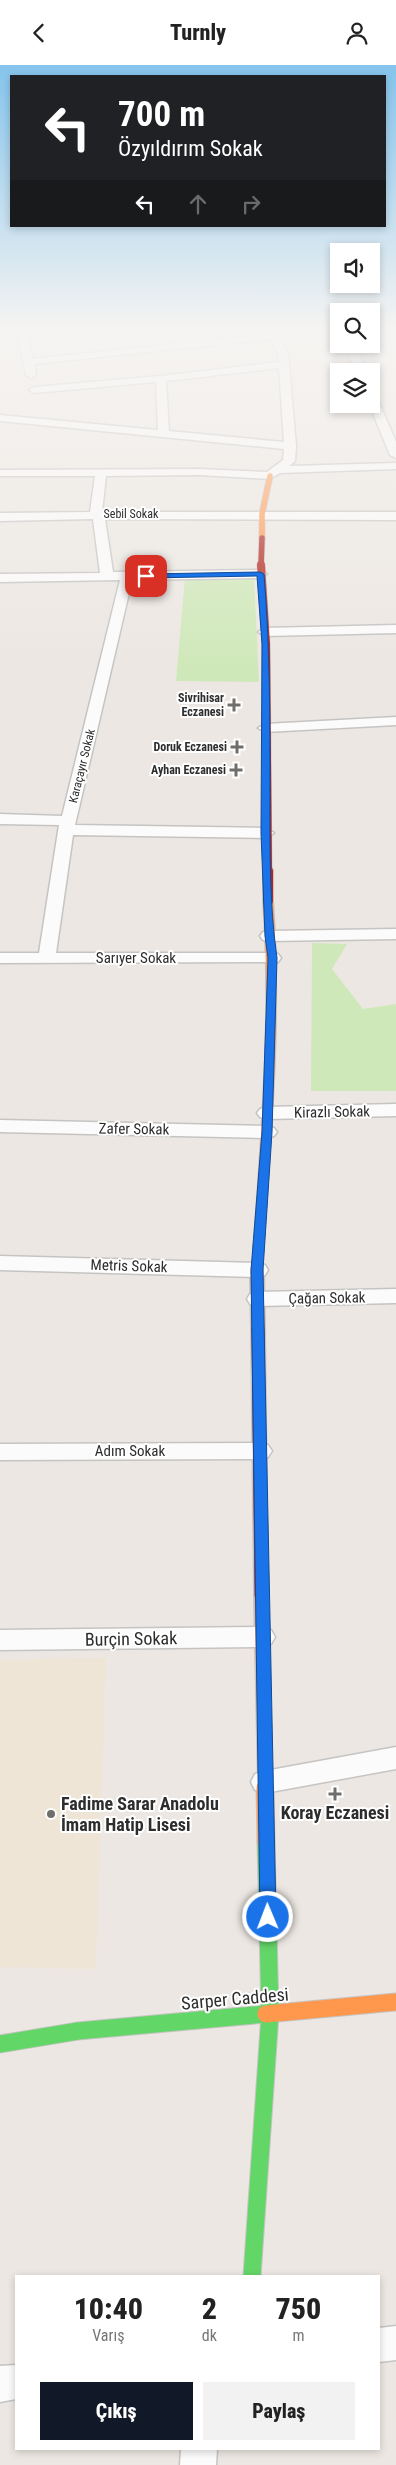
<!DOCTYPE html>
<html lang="tr">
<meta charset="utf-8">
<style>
:root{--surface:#fff;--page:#f2f2f2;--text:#222;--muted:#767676;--accent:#111827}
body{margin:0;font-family:"Roboto Condensed",sans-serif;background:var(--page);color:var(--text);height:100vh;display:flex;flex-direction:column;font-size:19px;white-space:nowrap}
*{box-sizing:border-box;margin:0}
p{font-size:16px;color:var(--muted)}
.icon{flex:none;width:28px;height:28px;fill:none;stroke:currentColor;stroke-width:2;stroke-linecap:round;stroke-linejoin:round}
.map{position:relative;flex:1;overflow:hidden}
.panel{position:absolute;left:15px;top:2210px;width:365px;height:175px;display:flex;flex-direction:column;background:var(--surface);border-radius:0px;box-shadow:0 2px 8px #0003}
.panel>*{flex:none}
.banner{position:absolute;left:10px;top:10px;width:376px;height:152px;border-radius:0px;box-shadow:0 2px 8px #0003;background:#202124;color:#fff;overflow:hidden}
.buttons{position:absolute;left:330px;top:178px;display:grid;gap:10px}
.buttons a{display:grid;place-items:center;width:50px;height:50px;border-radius:0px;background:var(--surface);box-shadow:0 2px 8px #0003;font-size:25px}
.pin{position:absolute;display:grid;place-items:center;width:42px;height:42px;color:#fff;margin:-21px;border-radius:10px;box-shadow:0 2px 8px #0006}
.me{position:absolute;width:55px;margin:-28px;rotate:359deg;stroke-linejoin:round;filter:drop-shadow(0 0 4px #0008)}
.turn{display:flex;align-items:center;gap:18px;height:105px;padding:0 25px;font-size:22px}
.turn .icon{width:65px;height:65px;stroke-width:2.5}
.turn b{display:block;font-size:35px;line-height:42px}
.lanes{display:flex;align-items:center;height:48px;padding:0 25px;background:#0003;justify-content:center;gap:25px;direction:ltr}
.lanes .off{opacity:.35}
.eta{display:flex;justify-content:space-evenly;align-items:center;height:85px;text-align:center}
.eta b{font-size:30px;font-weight:800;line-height:35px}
.cta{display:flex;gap:10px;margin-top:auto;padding:10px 25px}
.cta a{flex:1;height:58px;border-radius:0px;background:var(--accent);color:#fff;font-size:20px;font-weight:800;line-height:58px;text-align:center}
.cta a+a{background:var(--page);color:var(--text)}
header{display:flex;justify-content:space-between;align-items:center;height:65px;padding:0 25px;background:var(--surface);font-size:22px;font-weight:800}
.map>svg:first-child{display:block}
</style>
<header><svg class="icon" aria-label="back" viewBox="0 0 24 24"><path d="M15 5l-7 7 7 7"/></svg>Turnly<svg class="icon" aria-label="person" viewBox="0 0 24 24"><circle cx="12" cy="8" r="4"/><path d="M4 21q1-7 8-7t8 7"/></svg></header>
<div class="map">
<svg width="396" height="2400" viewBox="0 0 396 2400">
<rect width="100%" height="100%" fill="#ece7e2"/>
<path fill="#efe5d7" d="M106,1593L96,1904L0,1902V1595Z"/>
<g fill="#cfe8b9">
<path d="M254,512L259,617L176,616L185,513Z"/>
<path d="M312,878L347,879L332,904L363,944L396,939V1026H311Z"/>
</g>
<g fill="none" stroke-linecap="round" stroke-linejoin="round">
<g stroke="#c5c4c3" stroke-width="3">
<g id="street">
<path d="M17,266H27L33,294L268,269L266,266H339V271L280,274L288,288L296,381L295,396L289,401L396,398V404L280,408L270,414L199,410L106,411L102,447H396V455L105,454L113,507L261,505L267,509L261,513L132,515L75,760L266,763L274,768L266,773L73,770L56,888H272L278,889L281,893L278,897L0,898V888H39L59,760L0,759V749L62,751L120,515L0,517V509L100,508L93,454L0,456V448L90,447L95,411H0V405L199,404L267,407L283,395L284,384L0,356V350L158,365L156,317L34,328L29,325L34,322L161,311L279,297L278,288L271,274L34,299L36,310L31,313L26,310ZM279,303L284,377L169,366L166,316Z"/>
<path d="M371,266H396V269L371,270Z"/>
<path d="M345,279H355L366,306H356Z"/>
<path d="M371,327L376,330L396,377V393L390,390L369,339H371Z"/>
<path d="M396,560V568L265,571L258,567L265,563Z"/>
<path d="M396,652V660L265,667L258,663L265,659Z"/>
<path d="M396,864V874L269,876L263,875L260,871L263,867L269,866Z"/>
<path d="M396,1039V1051L267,1054L260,1052L257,1048L260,1044L267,1042Z"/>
<path d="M0,1055L267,1061L274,1063L277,1067L274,1071L267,1073L0,1067Z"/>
<path d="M0,1191L257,1198L265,1200L268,1205L265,1210L257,1212L0,1205Z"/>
<path d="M396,1224V1238L258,1241L250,1239L247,1234L250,1229L258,1227Z"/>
<path d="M260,1378L268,1380L272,1386L268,1392L260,1394L0,1395V1379Z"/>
<path d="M262,1562L271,1565L275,1572L271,1579L262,1582L0,1585V1565Z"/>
<path d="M396,1682V1704L265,1728L255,1725L251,1717L255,1709L265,1706Z"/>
<path d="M396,2261V2295L379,2297V2263Z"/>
<path d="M16,2300V2334L0,2337V2301Z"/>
<path d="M181,2384H217L216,2400H180Z"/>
</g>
</g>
<g stroke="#c5c4c3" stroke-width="19">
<g id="fast">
<path d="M0,1979L78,1966L266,1949"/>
<path d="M252,2211L270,1949L266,1777"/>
</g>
</g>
<g stroke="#c5c4c3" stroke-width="7">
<path id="slow-far3" d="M262,473V449L270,411"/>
</g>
<g stroke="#c5c4c3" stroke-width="12">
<path id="slow-far2" d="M257,1205C265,1082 277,959 268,836"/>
</g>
<g stroke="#c5c4c3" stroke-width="16">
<g id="slow-far1">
<path d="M257,1204L258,1265"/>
<path d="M261,1530L265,1724"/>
</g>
</g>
<g stroke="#c5c4c3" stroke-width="19">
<g id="slow">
<path d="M265,1723L266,1777"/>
<path d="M266,1949L396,1937"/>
</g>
</g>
<g stroke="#c5c4c3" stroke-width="7">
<path id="jam-far3" d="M261,501L262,473"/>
</g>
<g stroke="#c5c4c3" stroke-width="9">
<path id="jam-far2" d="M261,500L266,579L268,807"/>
</g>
<g stroke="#c5c4c3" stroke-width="12">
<path id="jam-far1" d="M268,806V836"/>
</g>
<g stroke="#c5c4c3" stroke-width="16">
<path id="jam" d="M258,1265L261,1530"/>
</g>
<use href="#street" fill="#fcfbfb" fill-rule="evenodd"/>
<use href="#fast" stroke="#63d668" stroke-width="17"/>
<use href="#slow-far3" stroke="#ff974d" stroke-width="5.5"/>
<use href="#slow-far2" stroke="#ff974d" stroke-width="10"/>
<use href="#slow-far1" stroke="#ff974d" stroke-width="13"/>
<use href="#slow" stroke="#ff974d" stroke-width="17"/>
<use href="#jam-far3" stroke="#b3261e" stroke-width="5.5"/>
<use href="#jam-far2" stroke="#b3261e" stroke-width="8"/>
<use href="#jam-far1" stroke="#b3261e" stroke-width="10"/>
<use href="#jam" stroke="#b3261e" stroke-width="13"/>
</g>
<linearGradient id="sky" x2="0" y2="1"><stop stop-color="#85c4ec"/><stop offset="0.44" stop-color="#f6f4f2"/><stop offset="1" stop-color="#f6f4f2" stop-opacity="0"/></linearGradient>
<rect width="396" height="602" fill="url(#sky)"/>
<path fill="#1a73e8" stroke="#114b97" d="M260,507L264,509C270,582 270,653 270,726C270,781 269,838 277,893L272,1067L263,1205L276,1852L274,1857L268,1859L262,1857L260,1852L251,1205L262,1067L268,893L265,871L261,768L262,579L257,511L146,513L143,511L146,509Z"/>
<g fill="#706e6c" stroke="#fff" stroke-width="2">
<path d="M231.5 632.5h5v5h5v5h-5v5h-5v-5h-5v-5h5z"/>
<path d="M234.5 674.5h5v5h5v5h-5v5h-5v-5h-5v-5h5z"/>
<path d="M233.5 697.5h5v5h5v5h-5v5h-5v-5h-5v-5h5z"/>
<path d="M332.5 1721.5h5v5h5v5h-5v5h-5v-5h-5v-5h5z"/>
<circle cx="51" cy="1749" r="5"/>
</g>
<g text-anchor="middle" stroke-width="4" stroke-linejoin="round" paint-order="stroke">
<g font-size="12" fill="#2d2d2d" stroke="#fff">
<text x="131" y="453">Sebil Sokak</text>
<text transform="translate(82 701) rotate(-76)" y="4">Karaçayır Sokak</text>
</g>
<g font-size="12" font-weight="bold" fill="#2d2d2d" stroke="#fff" text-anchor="end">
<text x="224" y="637">Sivrihisar<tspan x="224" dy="14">Eczanesi</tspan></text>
<text x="227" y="686">Doruk Eczanesi</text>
<text x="226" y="709">Ayhan Eczanesi</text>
</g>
<g font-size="15" fill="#2d2d2d" stroke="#fff">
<text x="136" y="898">Sarıyer Sokak</text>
<text transform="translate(332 1047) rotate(-1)" y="5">Kirazlı Sokak</text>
<text transform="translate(134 1064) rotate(1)" y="5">Zafer Sokak</text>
<text transform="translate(129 1201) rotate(2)" y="5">Metris Sokak</text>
<text transform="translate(327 1233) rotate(-1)" y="5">Çağan Sokak</text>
<text x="130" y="1391">Adım Sokak</text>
</g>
<g font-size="18" fill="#2d2d2d" stroke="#fff">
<text transform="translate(131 1574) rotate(-1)" y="6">Burçin Sokak</text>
<text transform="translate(235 1934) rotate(-5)" y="6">Sarper Caddesi</text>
</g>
<g font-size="18" font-weight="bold" fill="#2d2d2d" stroke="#fff" text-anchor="start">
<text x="61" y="1745">Fadime Sarar Anadolu<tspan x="61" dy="21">İmam Hatip Lisesi</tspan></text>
<text x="335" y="1754" text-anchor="middle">Koray Eczanesi</text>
</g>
</g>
</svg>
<div class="buttons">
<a><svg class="icon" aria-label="sound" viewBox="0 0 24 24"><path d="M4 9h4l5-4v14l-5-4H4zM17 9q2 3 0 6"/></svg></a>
<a><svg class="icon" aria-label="search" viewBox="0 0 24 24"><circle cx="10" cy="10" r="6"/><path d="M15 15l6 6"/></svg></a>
<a><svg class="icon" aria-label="layers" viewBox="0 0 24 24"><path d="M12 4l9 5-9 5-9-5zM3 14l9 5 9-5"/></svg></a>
</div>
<div class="pin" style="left:146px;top:511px;background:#d93025"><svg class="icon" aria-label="arrive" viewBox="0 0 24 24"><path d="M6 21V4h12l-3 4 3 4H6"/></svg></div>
<svg class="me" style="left:268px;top:1852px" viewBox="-20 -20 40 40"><circle r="17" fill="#1a73e8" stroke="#fff" stroke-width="3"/><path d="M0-11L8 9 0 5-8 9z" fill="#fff"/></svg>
<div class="banner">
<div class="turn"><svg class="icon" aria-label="left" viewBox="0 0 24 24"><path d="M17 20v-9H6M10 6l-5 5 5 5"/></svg><div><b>700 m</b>Özyıldırım Sokak</div></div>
<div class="lanes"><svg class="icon" aria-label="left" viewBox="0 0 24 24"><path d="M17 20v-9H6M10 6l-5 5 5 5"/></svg><svg class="icon off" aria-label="ahead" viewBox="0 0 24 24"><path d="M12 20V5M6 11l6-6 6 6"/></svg><svg class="icon off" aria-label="right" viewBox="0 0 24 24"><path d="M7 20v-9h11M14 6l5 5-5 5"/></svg></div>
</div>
<section class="panel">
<div class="eta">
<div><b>10:40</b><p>Varış</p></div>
<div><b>2</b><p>dk</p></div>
<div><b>750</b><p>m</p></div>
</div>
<div class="cta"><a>Çıkış</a><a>Paylaş</a></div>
</section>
</div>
